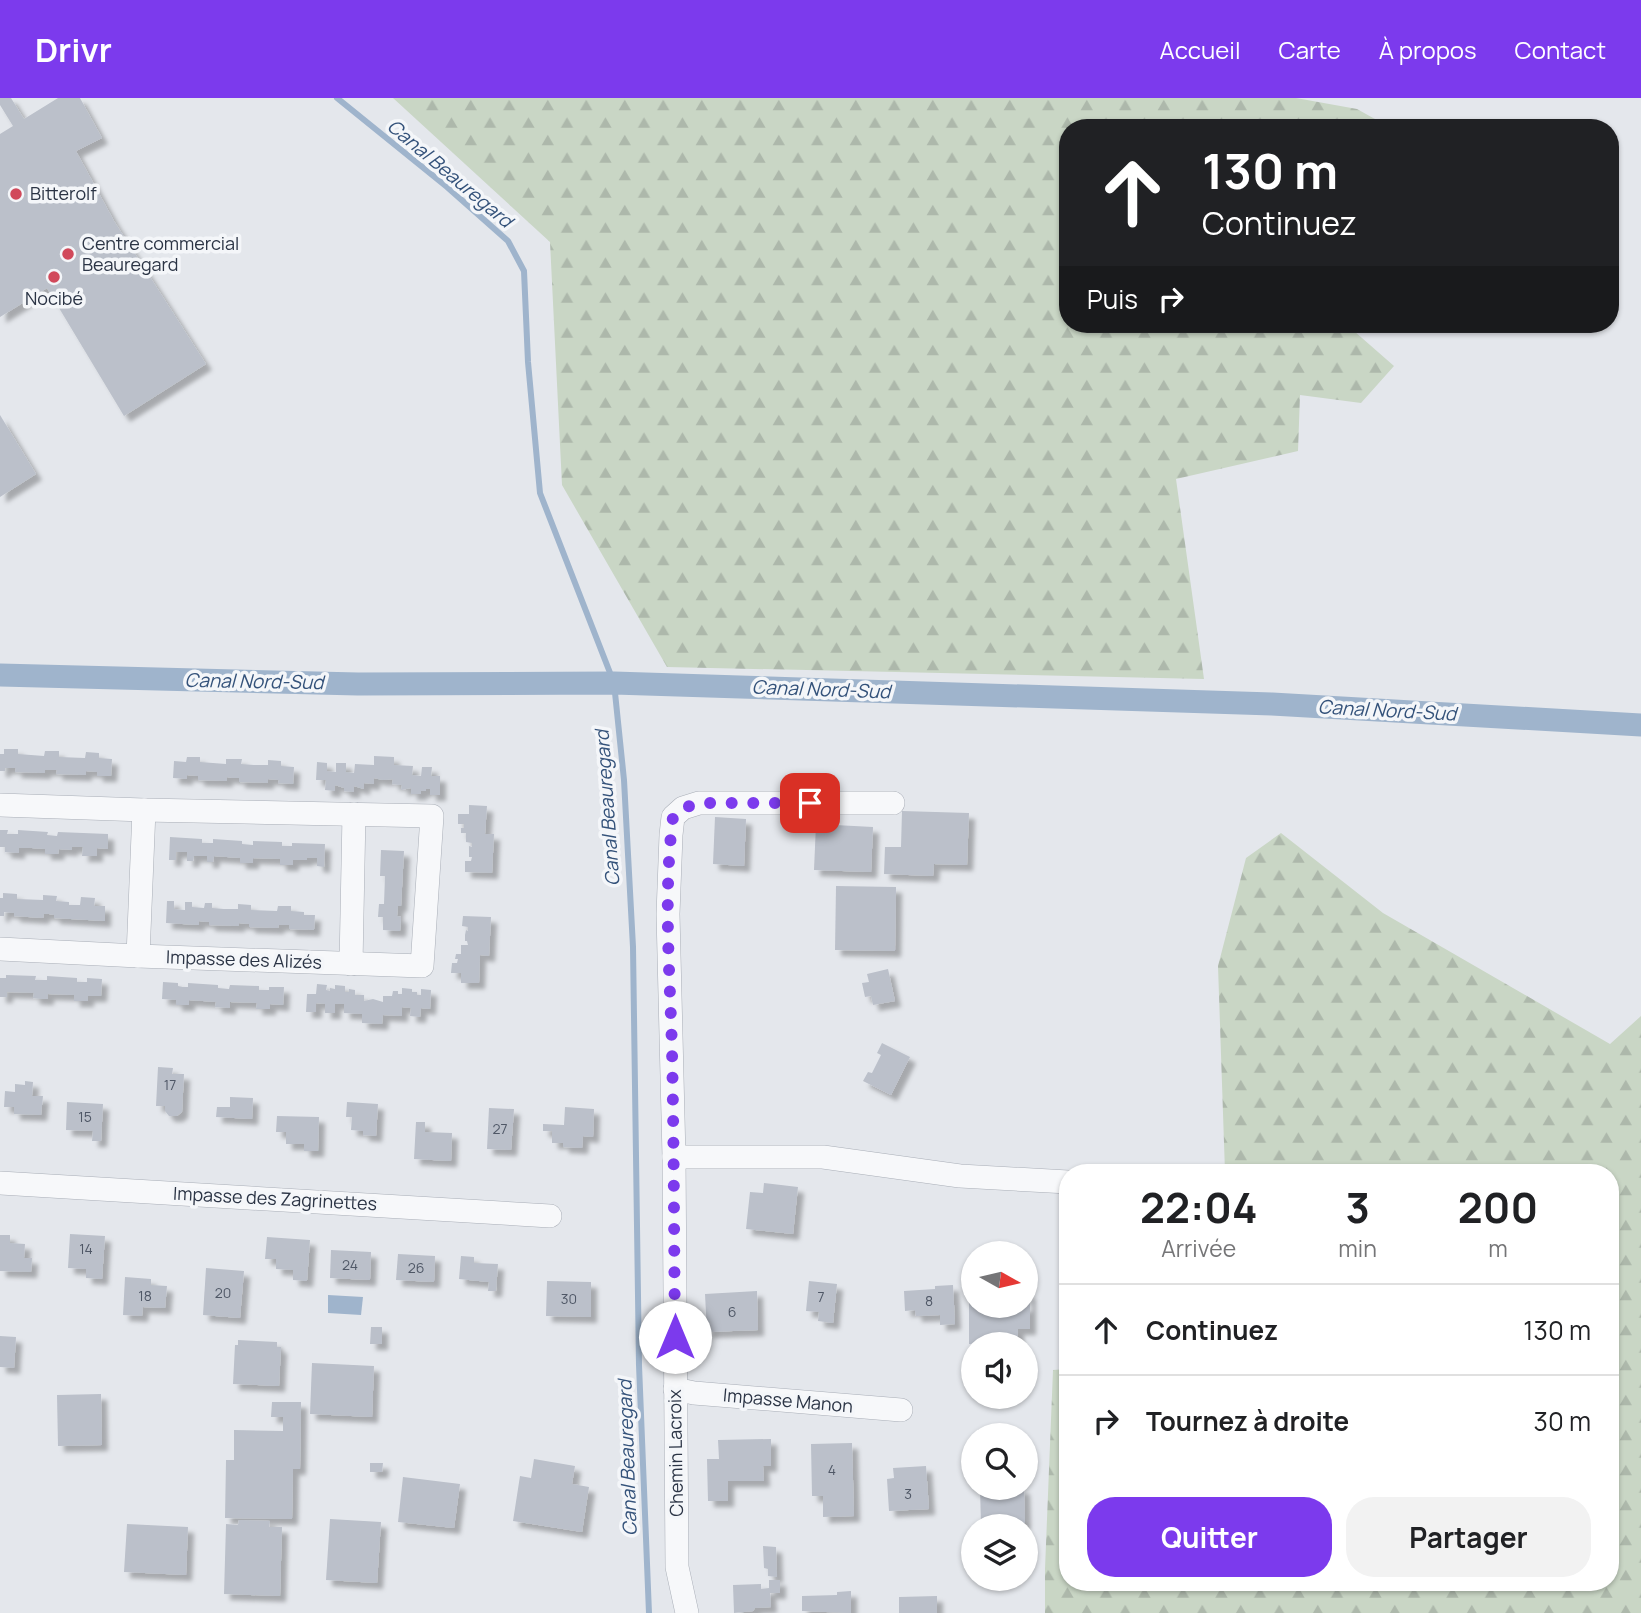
<!DOCTYPE html>
<html lang="fr">
<meta charset="utf-8">
<style>
:root{--surface:#fff;--page:#f2f2f2;--text:#202124;--muted:#757577;--line:#e0e0e0;--accent:#7c3aed}
body{margin:0;font-family:Manrope,sans-serif;background:var(--page);color:var(--text);height:100vh;display:flex;flex-direction:column;font-size:26px;white-space:nowrap}
*{box-sizing:border-box;margin:0}
p{font-size:23px;color:var(--muted)}
.icon{flex:none;width:38px;height:38px;fill:none;stroke:currentColor;stroke-width:2;stroke-linecap:round;stroke-linejoin:round}
.map{position:relative;flex:1;overflow:hidden}
.drawer{position:absolute;left:1059px;top:1066px;width:560px;height:427px;display:flex;flex-direction:column;background:var(--surface);border-radius:28px;box-shadow:0 2px 5px #0004}
.drawer>*{flex:none}
.top-card{position:absolute;left:1059px;top:21px;width:560px;height:214px;border-radius:28px;box-shadow:0 2px 5px #0004;background:#202124;color:#fff;overflow:hidden}
.needle{width:46px;rotate:98deg}
.fabs{position:absolute;left:961px;top:1143px;display:grid;gap:14px}
.fabs a{display:grid;place-items:center;width:77px;height:77px;border-radius:50%;background:var(--surface);box-shadow:0 2px 5px #0004;font-size:35px}
.pin{position:absolute;display:grid;place-items:center;width:60px;height:60px;color:#fff;margin:-30px;border-radius:14px;box-shadow:0 4px 10px #0006}
.me{position:absolute;width:77px;margin:-38px;rotate:0deg;stroke-linejoin:round;filter:drop-shadow(0 0 5px #0008)}
.turn{display:flex;align-items:center;gap:24px;height:147px;padding:0 28px;font-size:32px}
.turn .icon{width:91px;height:91px;stroke-width:2.5}
.turn b{display:block;font-size:49px;line-height:60px}
.then{display:flex;align-items:center;height:66px;padding:0 28px;background:#0003;gap:14px;font-size:26px}
.eta{display:flex;justify-content:space-evenly;align-items:center;height:119px;text-align:center}
.eta b{font-size:42px;font-weight:700;line-height:49px}
.button{display:flex;gap:14px;margin-top:auto;padding:14px 28px}
.button a{flex:1;height:80px;border-radius:28px;background:var(--accent);color:#fff;font-size:28px;font-weight:700;line-height:80px;text-align:center}
.button a+a{background:var(--page);color:var(--text)}
ul{padding:0;list-style:none}
li{display:flex;align-items:center;gap:21px;height:91px;padding:0 28px;border-top:2px solid var(--line)}
li div{flex:1}
li b{display:block;font-size:26px}
li em{font-style:normal}
header{display:flex;align-items:center;gap:42px;box-sizing:border-box;height:98px;padding:0 35px;background:var(--accent);color:#fff}
header strong{font-size:33px}
nav{display:flex;gap:38px;margin-inline-start:auto;font-size:24px}
.map>svg:first-child{display:block}
</style>
<header>
<strong>Drivr</strong>
<nav><a>Accueil</a><a>Carte</a><a>À propos</a><a>Contact</a></nav>
</header>
<div class="map">
<svg width="1641" height="1515" viewBox="0 0 1641 1515">
<defs>
<pattern id="forest-firs" width="22" height="20" patternUnits="userSpaceOnUse" patternTransform="scale(1.75)"><rect width="22" height="20" fill="#c9d6c5"/><path d="M5 1l3.5 6h-7zM16 11l3.5 6h-7z" fill="#adb8ab"/></pattern>
<filter id="shadow"><feDropShadow dx="6" dy="6" stdDeviation="2" flood-color="#0004"/></filter>
</defs>
<rect width="100%" height="100%" fill="#e4e7ec"/>
<g fill="url(#forest-firs)">
<path d="M393,0H1296L1357,11L1391,30H1068V226H1346L1394,268L1361,305L1300,297L1298,353L1176,381L1204,581L667,569L562,387L550,144Z"/>
<path d="M1281,735L1383,815L1610,946L1641,918V1515H1045V1471L1053,1272L1067,1271L1068,1484H1610V1074H1225L1218,868L1246,760Z"/>
</g>
<path fill="#9fb4cc" d="M328,1197L363,1199L361,1217L328,1215Z"/>
<g fill="none" stroke-linecap="round" stroke-linejoin="round">
<path stroke="#9fb4cc" stroke-width="6" d="M337,0L447,89L508,143L524,173L528,264L540,395L614,585L624,682L633,849L639,1267L649,1515"/>
<path stroke="#9fb4cc" stroke-width="23" d="M0,577L358,586L614,585L1272,606L1641,627"/>
</g>
<g fill="#bbc0ca" filter="url(#shadow)">
<path d="M0,0H11L24,21L58,0H80L102,40L76,53L114,123L206,266L124,318L47,190L0,219V36L13,28L0,7Z"/>
<path d="M0,317L36,376L0,399Z"/>
<path d="M4,651H18V656L44,658L45,653H59V659L85,660L86,654L99,655V660L112,661L111,678H97V674L86,673V677L56,676L57,672H45V675L15,674L16,670H5V673H0V656H4Z"/>
<path d="M374,658L394,659V667L413,668L412,677L421,678L422,669H432L431,678H440V697H430V691H426V693H421V696H411V690L401,692L402,687L392,686L393,681L383,682L374,680V686L364,685V691L354,688V694L344,693V690L335,687V693L325,692L326,682H316L317,664L327,665V673L336,674V665H346V674L354,675L355,666L374,667Z"/>
<path d="M187,659H200V664L226,666V661H242L241,666L254,667H268V662L281,663V668L294,669L293,686L278,685L279,682L268,681V685L239,684V680H233L227,679V683L198,682V678L187,677V681L173,680L174,663L186,664Z"/>
<path d="M469,707L487,708L485,736H494L492,775L465,774V763H471L472,759H469V748L472,749V745L466,744V735H461V730H464V726H458V716H469Z"/>
<path d="M902,713L969,715L967,767L934,766L933,778L884,776L885,749H901Z"/>
<path d="M715,719L746,721L744,768L713,766Z"/>
<path d="M816,726L873,729L871,774L814,772Z"/>
<path d="M0,732H8L7,736H18V732L48,734L47,737L57,738L58,734L108,736V751L97,750V758H82L83,749H72V752L59,751L58,756H45V751L32,750H19V755L5,754V749H0Z"/>
<path d="M170,739L202,741V745H213V741L242,743V746L253,747V743L282,744V748H292V745L325,746L324,769L317,768V760H307V762H293V767H280V761L253,760V765H240V760L214,758L213,764H207V758H194L193,763H187V754H176V762H169Z"/>
<path d="M381,752L404,753L401,808H398L397,818L401,819L400,833L383,832V819H378L379,806H384L385,778H380Z"/>
<path d="M836,788L896,789L895,853L835,852Z"/>
<path d="M3,795L17,796V801L43,802V797L57,798L56,803L69,804V807H80L81,799L95,800L94,808H105V823L54,820V817L49,816H44L43,820L14,818V815L4,814V818H0V800H3Z"/>
<path d="M167,803H174V811L185,812V804H192V809L204,810L205,805H212V810L224,811H238V806L251,807V812L277,813L278,808H291V813L304,814V817H315L314,832L289,831V827H279L278,830L249,829V826L239,825V828L209,827V824L199,823V827L166,825Z"/>
<path d="M463,818L491,819L489,858L480,857L479,885H461V875H451L452,865H457L458,861H455L456,856H461V847H468L467,843H465V837L466,832L468,833V829L462,828Z"/>
<path d="M888,871L895,903L873,907L871,898L865,899L862,885L869,884L867,876Z"/>
<path d="M6,877L36,878L35,882H47V878L77,880V884H87V880L102,881L101,898H88V903H74V897L48,896V901H41L33,900L34,895L7,894V899H0V880H6Z"/>
<path d="M163,884L178,885V888L183,889H188V885L218,887V890L229,891L230,887L259,888V892H269V889H284L283,907L270,906V911H256L257,905L230,904V910L215,909L216,904L203,903L189,902V907H176V902L162,901Z"/>
<path d="M317,886L327,887L326,892L330,893V890L335,891V887L345,888V894H349V891L355,892V897H364V903L373,901L383,904V898H392L393,893H398V896H402V890L412,891V894H417V897H421V891L431,892L430,911L421,910L420,919L410,918L411,910L402,909V918L383,917L382,926L362,925V916L344,915V906H335V915H325V906L316,905V914H306L307,896H316Z"/>
<path d="M882,945L910,959L891,997L863,983L868,974L872,975L881,957L877,955Z"/>
<path d="M158,969L173,970L172,976H184L182,1014L177,1018H169L165,1013V1008H156Z"/>
<path d="M25,983L33,984L32,998H43L41,1017L14,1016V1009H4L5,993L15,994V986L25,987Z"/>
<path d="M230,999L253,1000L252,1021L216,1019L217,1009H230Z"/>
<path d="M67,1004L103,1006L101,1043H92L93,1033L66,1032Z"/>
<path d="M347,1004L378,1006L376,1038L363,1037V1033L351,1032L352,1019H346Z"/>
<path d="M565,1009L594,1011L593,1039L583,1038L582,1050L563,1049V1045H552V1033H543V1026L564,1027Z"/>
<path d="M489,1010L514,1011L511,1052L487,1051Z"/>
<path d="M277,1018L319,1019L318,1053H304V1046H286V1034H276Z"/>
<path d="M416,1024H425V1034L452,1035L451,1063L414,1061Z"/>
<path d="M764,1085L798,1089L793,1136L746,1131L750,1094L763,1095Z"/>
<path d="M70,1136L105,1138L102,1181L86,1180V1171L68,1170Z"/>
<path d="M0,1137H10V1145L25,1146L24,1160H32L31,1174L0,1173Z"/>
<path d="M267,1139L310,1142L307,1183L293,1182V1172L276,1171V1161H265Z"/>
<path d="M331,1152L371,1154L370,1182L330,1180Z"/>
<path d="M398,1156L435,1158L434,1184L396,1182Z"/>
<path d="M461,1158L474,1159V1165L498,1166L496,1193H488L489,1184L459,1181Z"/>
<path d="M206,1170L244,1173L240,1220L203,1217Z"/>
<path d="M125,1179L151,1181V1187L167,1188L165,1210L143,1209L142,1218L123,1217Z"/>
<path d="M547,1183L591,1184V1219L546,1218Z"/>
<path d="M809,1183L837,1186L833,1225L818,1223L819,1214L806,1213Z"/>
<path d="M953,1187L955,1226L940,1227V1217L916,1218L915,1212L905,1213L904,1193L935,1191V1188Z"/>
<path d="M969,1188H973V1208H1026V1195H1030V1231H1018V1246H969Z"/>
<path d="M757,1193L758,1232L707,1234L705,1196Z"/>
<path d="M371,1229H382V1246H370Z"/>
<path d="M0,1238L16,1239L14,1270L0,1269Z"/>
<path d="M238,1242L277,1244V1249H281L279,1288L233,1286L235,1247H238Z"/>
<path d="M312,1265L374,1268L372,1319L310,1316Z"/>
<path d="M101,1296L102,1347L58,1348L57,1297Z"/>
<path d="M272,1304H301L300,1371H293L292,1421L225,1420L226,1362H234V1332L283,1333V1319H271Z"/>
<path d="M1012,1330V1337H978V1331Z"/>
<path d="M771,1341V1368H763L764,1383H728V1403H708L707,1361H719L718,1342Z"/>
<path d="M852,1345L854,1418L823,1419V1398H812L811,1346Z"/>
<path d="M534,1361L575,1368L572,1386L589,1389L582,1434L513,1423L520,1378L531,1380Z"/>
<path d="M370,1365H383L382,1374H370Z"/>
<path d="M926,1368L929,1411L889,1413L887,1381L894,1380L893,1370Z"/>
<path d="M403,1379L460,1386L454,1430L398,1424Z"/>
<path d="M980,1390H1024L1025,1425L981,1426Z"/>
<path d="M330,1421L381,1424L377,1485L326,1482Z"/>
<path d="M239,1422L270,1423L269,1429H282L280,1498L224,1496L226,1426L238,1427Z"/>
<path d="M127,1426L188,1429L186,1477L124,1474Z"/>
<path d="M763,1448L776,1449L777,1479L768,1478V1471L764,1470Z"/>
<path d="M769,1482H780V1495H770L771,1509L755,1510L753,1513L734,1515L733,1487L761,1486V1491L769,1490Z"/>
<path d="M851,1493V1515L802,1513V1498L837,1497V1494Z"/>
<path d="M937,1498V1515H899V1499Z"/>
</g>
<g fill="none" stroke-linecap="round" stroke-linejoin="round">
<g stroke="#a9aeb7" stroke-width="24">
<g id="minor">
<path d="M0,707L144,712L432,718L422,868L138,858L0,851"/>
<path d="M138,858L144,712"/>
<path d="M351,866L354,716"/>
<path d="M674,1059H823L960,1078L1068,1084"/>
<path d="M0,1085L550,1118"/>
<path d="M675,1291L694,1295L901,1312"/>
<path d="M687,1515L677,1469L674,1059L668,816L671,737L673,719L683,710L699,705H893"/>
</g>
</g>
<use href="#minor" stroke="#f7f8fa" stroke-width="23"/>
</g>
<g fill="none" stroke-linecap="round" stroke-linejoin="round">
<path stroke="#7c3aed" stroke-width="12" stroke-dasharray="0 21.6" d="M675,1239C674,1144 674,1048 672,952C670,875 663,796 673,719L683,710L699,705H810"/>
</g>
<g fill="#d1495b" stroke="#f4f6f9" stroke-width="2.5">
<circle cx="16" cy="96" r="7"/>
<circle cx="68" cy="156" r="7"/>
<circle cx="54" cy="179" r="7"/>
</g>
<g text-anchor="middle" stroke-width="7" stroke-linejoin="round" paint-order="stroke">
<g font-size="14" fill="#4f5766">
<text x="170" y="992">17</text>
<text x="85" y="1024">15</text>
<text x="500" y="1036">27</text>
<text x="86" y="1156">14</text>
<text x="350" y="1172">24</text>
<text x="416" y="1175">26</text>
<text x="223" y="1200">20</text>
<text x="145" y="1203">18</text>
<text x="821" y="1204">7</text>
<text x="569" y="1206">30</text>
<text x="929" y="1208">8</text>
<text x="732" y="1219">6</text>
<text x="832" y="1377">4</text>
<text x="908" y="1401">3</text>
</g>
<g font-size="18" fill="#2b3445" stroke="#f4f6f9" text-anchor="start">
<text x="30" y="102">Bitterolf</text>
<text x="82" y="152">Centre commercial<tspan x="82" dy="21">Beauregard</tspan></text>
<text x="54" y="207" text-anchor="middle">Nocibé</text>
</g>
<g font-size="18" fill="#2b3445" stroke="#f4f6f9">
<text transform="translate(244 862) rotate(2)" y="6">Impasse des Alizés</text>
<text transform="translate(275 1101) rotate(3)" y="6">Impasse des Zagrinettes</text>
<text transform="translate(788 1303) rotate(5)" y="6">Impasse Manon</text>
<text transform="translate(676 1355) rotate(-91)" y="6">Chemin Lacroix</text>
</g>
<g font-size="19" font-style="italic" fill="#34527a" stroke="#f4f6f9">
<text transform="translate(450 75) rotate(40)" y="7">Canal Beauregard</text>
<text transform="translate(254 583) rotate(1)" y="7">Canal Nord-Sud</text>
<text transform="translate(821 591) rotate(2)" y="7">Canal Nord-Sud</text>
<text transform="translate(1387 612) rotate(3)" y="7">Canal Nord-Sud</text>
<text transform="translate(607 710) rotate(-94)" y="7">Canal Beauregard</text>
<text transform="translate(627 1360) rotate(-92)" y="7">Canal Beauregard</text>
</g>
</g>
</svg>
<div class="fabs">
<a><svg class="needle" viewBox="-14 -14 28 28"><path d="M0-13l5 13h-10z" fill="#e53935"/><path d="M0 13l5-13h-10z" fill="#757577"/></svg></a>
<a><svg class="icon" aria-label="sound" viewBox="0 0 24 24"><path d="M4 9h4l5-4v14l-5-4H4zM17 9q2 3 0 6"/></svg></a>
<a><svg class="icon" aria-label="search" viewBox="0 0 24 24"><circle cx="10" cy="10" r="6"/><path d="M15 15l6 6"/></svg></a>
<a><svg class="icon" aria-label="layers" viewBox="0 0 24 24"><path d="M12 4l9 5-9 5-9-5zM3 14l9 5 9-5"/></svg></a>
</div>
<div class="pin" style="left:810px;top:705px;background:#d93025"><svg class="icon" aria-label="arrive" viewBox="0 0 24 24"><path d="M6 21V4h12l-3 4 3 4H6"/></svg></div>
<svg class="me" style="left:675px;top:1239px" viewBox="-20 -20 40 40"><circle r="19" fill="#fff"/><path d="M0-13L10 11 0 6-10 11z" fill="#7c3aed"/></svg>
<div class="top-card">
<div class="turn"><svg class="icon" aria-label="ahead" viewBox="0 0 24 24"><path d="M12 20V5M6 11l6-6 6 6"/></svg><div><b>130 m</b>Continuez</div></div>
<div class="then">Puis<svg class="icon" aria-label="right" viewBox="0 0 24 24"><path d="M7 20v-9h11M14 6l5 5-5 5"/></svg></div>
</div>
<section class="drawer">
<div class="eta">
<div><b>22:04</b><p>Arrivée</p></div>
<div><b>3</b><p>min</p></div>
<div><b>200</b><p>m</p></div>
</div>
<ul>
<li><svg class="icon" aria-label="ahead" viewBox="0 0 24 24"><path d="M12 20V5M6 11l6-6 6 6"/></svg><div><b>Continuez</b></div><em>130 m</em></li>
<li><svg class="icon" aria-label="right" viewBox="0 0 24 24"><path d="M7 20v-9h11M14 6l5 5-5 5"/></svg><div><b>Tournez à droite</b></div><em>30 m</em></li>
</ul>
<div class="button"><a>Quitter</a><a>Partager</a></div>
</section>
</div>
